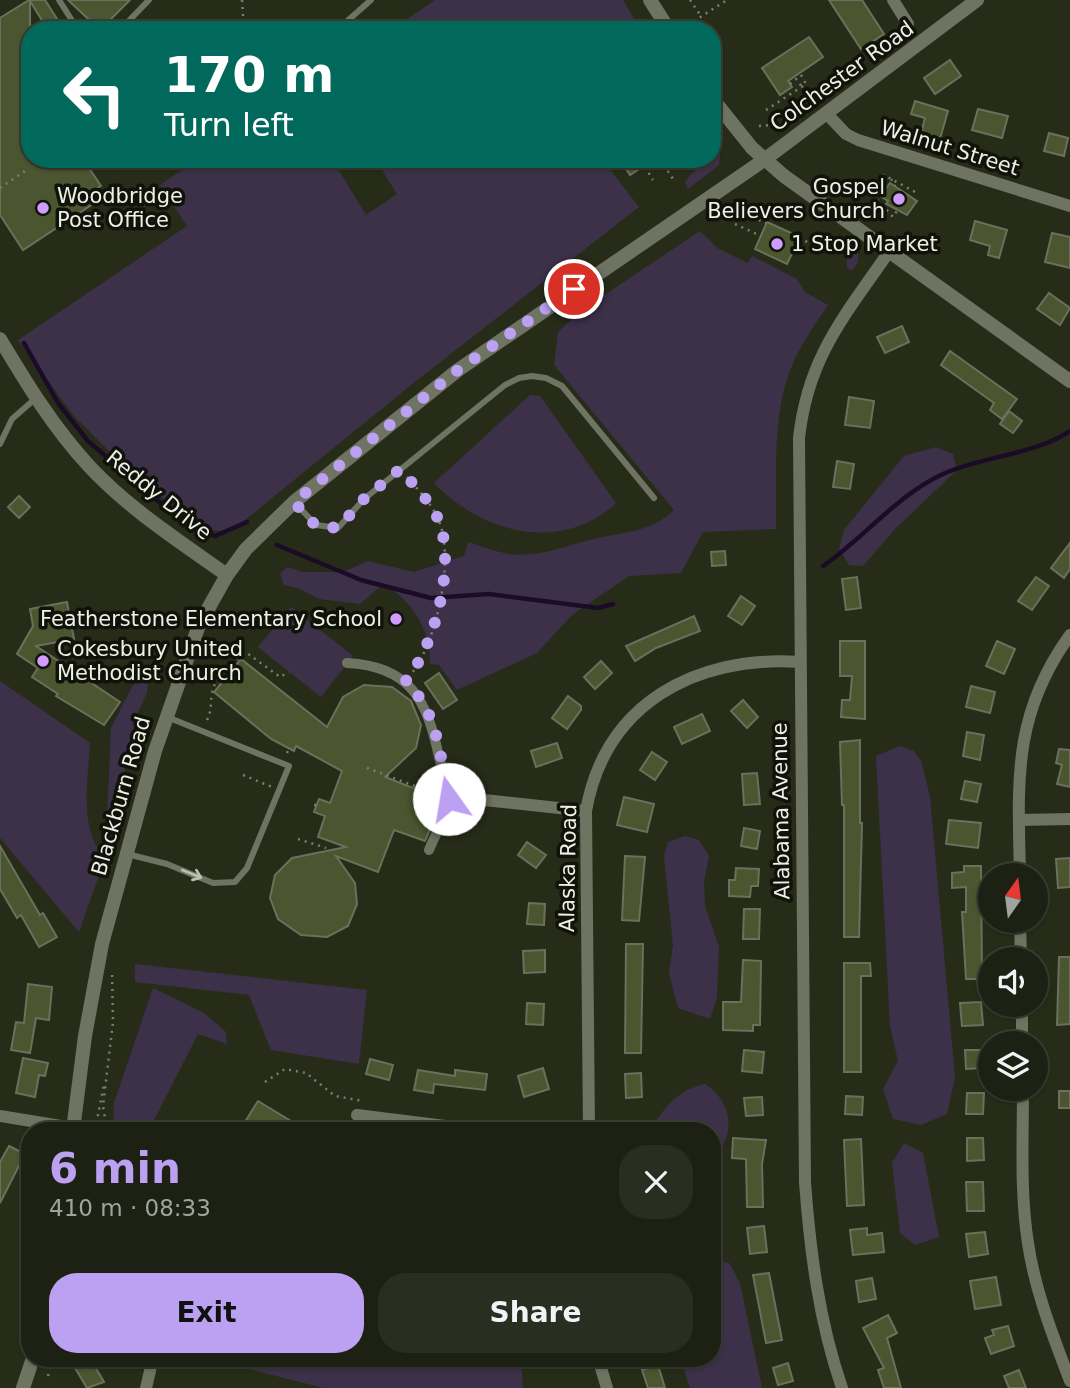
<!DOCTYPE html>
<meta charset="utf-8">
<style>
:root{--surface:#1d2113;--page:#2a2e21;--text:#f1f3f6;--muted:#a0a3a0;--line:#3b3e33;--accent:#bca0f2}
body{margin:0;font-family:"DejaVu Sans",sans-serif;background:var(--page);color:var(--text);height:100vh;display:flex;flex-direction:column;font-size:26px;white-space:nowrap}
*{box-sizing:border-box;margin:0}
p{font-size:23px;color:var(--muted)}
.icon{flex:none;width:38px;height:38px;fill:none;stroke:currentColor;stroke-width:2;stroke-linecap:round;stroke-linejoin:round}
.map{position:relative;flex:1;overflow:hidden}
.side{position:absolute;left:21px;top:1122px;width:700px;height:245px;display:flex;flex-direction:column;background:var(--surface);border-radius:28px;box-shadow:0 2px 5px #0004,0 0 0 2px var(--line)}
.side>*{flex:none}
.banner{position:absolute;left:21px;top:21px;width:700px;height:147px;border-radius:28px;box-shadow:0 2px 5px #0004,0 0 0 2px var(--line);background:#00695c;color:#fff;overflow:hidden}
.needle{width:46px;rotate:14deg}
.buttons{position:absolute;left:978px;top:863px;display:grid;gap:14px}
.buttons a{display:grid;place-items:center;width:70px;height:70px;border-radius:50%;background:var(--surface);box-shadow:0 2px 5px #0004,0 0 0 2px var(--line);font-size:35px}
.pin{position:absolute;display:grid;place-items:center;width:60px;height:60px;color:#fff;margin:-30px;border:4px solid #fff;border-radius:50%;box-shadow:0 2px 7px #0007}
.me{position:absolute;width:77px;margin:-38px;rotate:347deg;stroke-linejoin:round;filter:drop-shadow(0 0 5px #0008)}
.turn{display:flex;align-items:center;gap:24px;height:147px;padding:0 28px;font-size:32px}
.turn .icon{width:91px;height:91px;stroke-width:2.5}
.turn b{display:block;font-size:49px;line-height:60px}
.round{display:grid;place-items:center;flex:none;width:74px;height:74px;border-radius:28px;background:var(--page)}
.headline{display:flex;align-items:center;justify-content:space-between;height:119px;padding:0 28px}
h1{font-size:42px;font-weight:800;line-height:52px;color:var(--accent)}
.button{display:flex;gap:14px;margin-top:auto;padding:14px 28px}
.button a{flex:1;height:80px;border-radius:28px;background:var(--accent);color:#111;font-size:28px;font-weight:800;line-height:80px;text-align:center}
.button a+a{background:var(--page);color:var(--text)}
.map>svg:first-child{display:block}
</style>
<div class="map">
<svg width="1070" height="1388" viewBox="0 0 1070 1388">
<rect width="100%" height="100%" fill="#272c19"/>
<g fill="#3d3049">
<path d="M435,0H623L641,30H391Z"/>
<path d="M712,143L720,155L719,165L688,189L685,182C690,173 700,170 703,159H712Z"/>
<path d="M198,159H332L366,215L397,194L375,159H602L639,207L416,381L229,533L203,528L138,480L74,416L18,340L187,226L160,185Z"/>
<path d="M700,231L717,248L748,263L752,256L797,279L805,292L828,305C816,323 803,341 794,361C771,411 777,476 776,529L703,532L681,573L629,576L572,615L537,653L457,690L439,665L430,664C431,630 412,600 383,584L360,604L319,599L298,588L284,585L280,574L287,567L303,572H343L368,561L414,572L464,556L468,542C481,546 495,552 510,554C543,557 564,546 594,539C623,532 652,532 674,510L554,365L558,332L579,312Z"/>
<path d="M846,244L858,252V262L852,271L847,267Z"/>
<path d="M530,395L540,396L616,503C561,555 480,532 434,483Z"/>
<path d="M936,447L953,454L957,470L895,529L863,566L849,565L839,549L844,530L904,456Z"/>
<path d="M291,607L353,656L321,697L258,647Z"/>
<path d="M141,678L148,679L147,693L136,717L123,777L119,821L113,829L107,823L111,728L132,687Z"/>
<path d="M0,681L90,743C88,781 78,828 105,858L79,932L0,838Z"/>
<path d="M900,746L914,751L922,763L930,797L955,1077L947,1114L921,1125L893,1119L883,1089L898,1061L890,1026L876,756Z"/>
<path d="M685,836L699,840L709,856L704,882L705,906L719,947L717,997L710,1019L678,1008L669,973L673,945L664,855L668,842Z"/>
<path d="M135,964L367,990L359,1064L271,1050L249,995L135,982Z"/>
<path d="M153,988L204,1013L226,1032L227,1044L198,1034L149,1130H113L114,1103Z"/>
<path d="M705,1084C734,1103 736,1136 712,1160V1130H655L654,1124C668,1103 680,1090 705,1084Z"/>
<path d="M904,1143L923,1153L939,1237L915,1245L900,1233L892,1163Z"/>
<path d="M712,1258L729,1263L740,1283L762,1388H690L680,1358H712Z"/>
<path d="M207,1358H521L523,1388H323Z"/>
</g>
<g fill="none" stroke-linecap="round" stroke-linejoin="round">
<g stroke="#1b0b28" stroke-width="4.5">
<path d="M24,343L58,403L88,441L158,501L215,536L247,522"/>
<path d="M277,545L361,580L431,598L489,594L598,608L613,604"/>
<path d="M823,566C864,538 897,495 943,474C982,456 1034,455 1070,431"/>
</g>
</g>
<g fill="#4b5530" stroke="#6a705b" stroke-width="2">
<path d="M29,0H45L64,30H48L30,1V159H83L101,186L90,192L96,202L23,250L0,215V18Z"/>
<path d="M68,0H130L100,30Z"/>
<path d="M829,0H862L884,34L861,49Z"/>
<path d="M809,37L823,57L788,81L792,87L780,95L762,68Z"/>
<path d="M950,60L961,76L935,94L924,78Z"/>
<path d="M915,101L948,111L940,139L921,133L925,118L911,114Z"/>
<path d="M978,109L1008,116L1002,138L972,130Z"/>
<path d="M1049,133L1068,138L1064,156L1044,151Z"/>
<path d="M620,159H654L630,175Z"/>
<path d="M890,183L917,201L907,215L886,204L888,201L880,196Z"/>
<path d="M975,221L1007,230L999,258L988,255L990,246L970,240Z"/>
<path d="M767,222L800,237L787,264L755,249Z"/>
<path d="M1052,233L1070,237V268L1045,262Z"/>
<path d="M1049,293L1070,308L1060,325L1037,309Z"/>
<path d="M902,326L909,342L885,353L877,337Z"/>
<path d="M950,351L1017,399L1002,419L990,410L994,403L941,365Z"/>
<path d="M849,397L874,401L870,428L845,425Z"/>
<path d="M1009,411L1022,421L1013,433L1000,424Z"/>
<path d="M837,461L854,464L850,489L833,487Z"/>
<path d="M19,496L30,507L19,518L8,507Z"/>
<path d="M1070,543V569L1064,578L1051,568Z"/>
<path d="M725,551L726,565L712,566L711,552Z"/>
<path d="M857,577L861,608L846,610L842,579Z"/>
<path d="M1036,577L1049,586L1032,610L1018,601Z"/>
<path d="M741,596L755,606L742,625L728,616Z"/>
<path d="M67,602L74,639L36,646L120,702L104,725L56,696L58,694L32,677L38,668L17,654L33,626L30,609Z"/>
<path d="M694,616L700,631L656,648L635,661L626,646Z"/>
<path d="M840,641H865V719L841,717L842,700H850L852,676H840Z"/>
<path d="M997,641L1015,649L1004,674L986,666Z"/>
<path d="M241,659L327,727L343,697L364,685L392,687L411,701L421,725L416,748L385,777L441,799L429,832L425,841L394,830L378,872L336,856L355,883L357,904L348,926L327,937L301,935L278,919L270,898L275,875L292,858L346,847L318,837L325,816L314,812L319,799L330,803L342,771L296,746L294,751L271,739L214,692Z"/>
<path d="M601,661L612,673L595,689L584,677Z"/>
<path d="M439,673L457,700L443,709L425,683Z"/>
<path d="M971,686L995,692L990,713L966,707Z"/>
<path d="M568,696L581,706V710L567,729L552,718Z"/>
<path d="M743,700L758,717L747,728L731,711Z"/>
<path d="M702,714L710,731L682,744L674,727Z"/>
<path d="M967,732L984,735L980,760L963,756Z"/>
<path d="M860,740V823H862L859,937H844V805H842L840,742Z"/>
<path d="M557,743L562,758L536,767L531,751Z"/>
<path d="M1059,749L1070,750V787L1057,784L1062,765L1056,763Z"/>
<path d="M652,752L667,762L655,780L640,770Z"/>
<path d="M757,773L760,804L744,805L742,774Z"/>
<path d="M965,781L981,784L977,802L961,799Z"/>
<path d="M624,797L654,804L647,832L617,825Z"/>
<path d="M949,820L981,823L978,848L946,844Z"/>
<path d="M744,828L760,831L757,849L741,846Z"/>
<path d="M527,842L546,855L536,868L518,855Z"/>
<path d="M0,846L40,915L43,913L57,937L39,947L21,915L17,918L0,889Z"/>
<path d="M625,856L645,857L639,921L622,920Z"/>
<path d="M1070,858V887L1058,888L1056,859Z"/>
<path d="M964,866H981L982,979H966L962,912H966V887L952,888V873L964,872Z"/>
<path d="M736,868L759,869L758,886H751L750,897L729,896V880H735Z"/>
<path d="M529,903L545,904L544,925L527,924Z"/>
<path d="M744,909H760L759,939H743Z"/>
<path d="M626,944H643L641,1053H625Z"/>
<path d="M545,950V972L524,973L523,951Z"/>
<path d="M1059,957H1070V1024L1057,1025Z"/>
<path d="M743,960L761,961L760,1025H753V1031L723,1030V1002H741Z"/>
<path d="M844,963H870L871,976H861V1072H844Z"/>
<path d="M28,984L52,987L49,1020L36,1018L30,1053L11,1050L16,1022L24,1023Z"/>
<path d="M981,1002L983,1025L962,1026L960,1003Z"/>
<path d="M527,1003L544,1004L543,1025L526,1024Z"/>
<path d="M744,1050L764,1052L762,1073L742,1071Z"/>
<path d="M965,1050H982L983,1068L966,1069Z"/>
<path d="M23,1058L48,1063L45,1076L39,1075L35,1097L16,1093Z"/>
<path d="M370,1059L393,1065L389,1080L366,1074Z"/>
<path d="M543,1068L549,1089L524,1097L518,1076Z"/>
<path d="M418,1070L455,1076V1070L487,1074L485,1090L434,1084L433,1093L414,1090Z"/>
<path d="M641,1073L642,1097L626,1098L625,1074Z"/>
<rect x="1059" y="1091" width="11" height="17"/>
<path d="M967,1093H984L983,1114H966Z"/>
<path d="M846,1096L863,1097L862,1115L845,1114Z"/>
<path d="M762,1097L763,1115L746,1116L744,1098Z"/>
<path d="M258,1101L286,1118L306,1130H240Z"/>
<path d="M733,1138L766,1140L762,1164L763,1207H747L746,1159L732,1158Z"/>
<path d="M967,1138H983L984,1160L967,1161Z"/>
<path d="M861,1139L864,1205L847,1206L844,1140Z"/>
<path d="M9,1146L25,1154L0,1203V1162Z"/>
<path d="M966,1182H983L984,1211H967Z"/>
<path d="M764,1226L767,1252L750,1254L747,1228Z"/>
<path d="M867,1228V1235L882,1233L884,1252L853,1255L850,1230Z"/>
<path d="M985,1232L988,1254L969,1257L966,1234Z"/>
<path d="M769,1273L782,1340L766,1343L753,1275Z"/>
<path d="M996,1277L1001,1305L975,1309L970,1281Z"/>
<path d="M872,1278L876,1299L859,1302L856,1281Z"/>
<path d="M888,1315L897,1333L887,1338L901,1388H884L878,1370L884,1368L863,1328Z"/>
<path d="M1008,1326L1014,1346L991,1354L985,1338L994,1335L992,1330Z"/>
<path d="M69,1358H90L104,1382L87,1388Z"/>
<path d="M788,1363L793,1381L778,1385L773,1368Z"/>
<path d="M658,1365L665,1388H648L642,1370Z"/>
<path d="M1019,1370L1026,1388H1009L1004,1376Z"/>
</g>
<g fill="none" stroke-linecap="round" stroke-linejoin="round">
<g stroke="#7a7f6f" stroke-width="2.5" stroke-dasharray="2 5" stroke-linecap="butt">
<path d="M242,0L244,30"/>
<path d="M690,0L701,16"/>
<path d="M688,25L727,0"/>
<path d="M790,84L796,79L802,87"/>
<path d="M766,110L806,84L800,73"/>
<path d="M759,126L786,124"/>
<path d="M664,165L673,179"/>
<path d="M645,167L653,180"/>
<path d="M891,179L895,186"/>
<path d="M0,188L28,169"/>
<path d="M875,188L884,175L915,192"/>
<path d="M878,189L873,195L893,217L897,211"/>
<path d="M855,197L866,181"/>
<path d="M746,214L766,223"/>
<path d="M735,224L761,236"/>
<path d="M799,238L822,249"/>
<path d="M407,477C420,492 435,507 441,527C453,565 436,642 412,673"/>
<path d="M207,720C212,711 210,704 212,693C213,680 236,657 247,653L280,677L289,672"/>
<path d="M287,753L289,748"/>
<path d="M367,768L436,794"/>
<path d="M243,775L272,787"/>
<path d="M460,785L466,806"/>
<path d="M459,803L475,809"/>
<path d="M314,805H316"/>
<path d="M298,839L326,848"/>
<path d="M265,1082L285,1069L306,1073L335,1096L363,1101"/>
<path d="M95,1130L104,1085"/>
<path d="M107,1130L103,1106L113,1022L112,971"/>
<path d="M48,1376L53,1358"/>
</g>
<g stroke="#6e7362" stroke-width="6">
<path d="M59,0L78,30"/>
<path d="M120,30L149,0"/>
<path d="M337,30L371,0"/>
<path d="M0,444L12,419L36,398"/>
<path d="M295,503L316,525L338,528L364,499L505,385L519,378L532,376L546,378L562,386L654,498"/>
<path d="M127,854L167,864L213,883L235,882L247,868L289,766L167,717"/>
</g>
<path stroke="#6e7362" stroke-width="10" d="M347,663C411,666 427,701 439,757C442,769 450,787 449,799C447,815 435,835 429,850"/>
<g stroke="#6e7362" stroke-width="12">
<path d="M893,0L908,24"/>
<path d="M827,114L846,134L858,140L1070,206"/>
<path d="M484,800L586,811"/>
<path d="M1019,820L1070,819"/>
<path d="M1020,875C1018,782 1012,715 1070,635"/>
<path d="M1020,920L1021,959"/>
<path d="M1022,1004V1043"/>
<path d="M1023,1088C1023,1140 1020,1193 1028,1243C1035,1291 1053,1336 1070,1381"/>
<path d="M357,1115L477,1130"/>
<path d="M0,1116L73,1128"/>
<path d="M589,1130L586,811C605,704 695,655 799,662"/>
<path d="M598,1358L607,1388"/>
<path d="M146,1388L153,1358"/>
<path d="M842,1388C819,1321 810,1251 805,1182L799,438C808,357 844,317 888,253"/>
</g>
<g stroke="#6e7362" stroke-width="14">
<path d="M650,0L669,30"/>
<path d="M712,98L752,148L784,176L1070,381"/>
<path d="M0,339C27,384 53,427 89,466C129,509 179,541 227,575"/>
<path d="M73,1130L85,1036L102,944L155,751L199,625L227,575L246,549L294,502L458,370L764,160L977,0"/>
<path d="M23,1388L33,1358"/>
</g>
</g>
<defs><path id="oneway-shaft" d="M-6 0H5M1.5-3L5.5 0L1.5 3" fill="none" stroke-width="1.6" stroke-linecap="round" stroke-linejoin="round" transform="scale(1.75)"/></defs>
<use stroke="#babfb1" href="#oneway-shaft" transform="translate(192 874) rotate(22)"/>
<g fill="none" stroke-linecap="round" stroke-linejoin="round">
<path stroke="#bca0f2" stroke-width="12" stroke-dasharray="0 21.6" d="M449,799C440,759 438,708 405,682C434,647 454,572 441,527C434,504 415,487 400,469L364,499L338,528L316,526L294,502L458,370L574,289"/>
</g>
<g fill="#d09dff" stroke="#11130b" stroke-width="2.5">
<circle cx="899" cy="199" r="7"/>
<circle cx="43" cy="208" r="7"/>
<circle cx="777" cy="244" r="7"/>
<circle cx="396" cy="619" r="7"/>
<circle cx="43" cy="661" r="7"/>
</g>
<g text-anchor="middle" stroke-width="7" stroke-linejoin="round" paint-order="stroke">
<g font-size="21" fill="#edf1e5" stroke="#11130b">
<text transform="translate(842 76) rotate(-36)" y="7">Colchester Road</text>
<text transform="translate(950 148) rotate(17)" y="7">Walnut Street</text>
<text transform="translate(159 495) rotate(39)" y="7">Reddy Drive</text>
<text transform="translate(121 796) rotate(-74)" y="7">Blackburn Road</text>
<text transform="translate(781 811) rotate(-91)" y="7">Alabama Avenue</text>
<text transform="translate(568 868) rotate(-89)" y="7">Alaska Road</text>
</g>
<g font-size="21" fill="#edf1e5" stroke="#11130b" text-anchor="start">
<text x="885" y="194" text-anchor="end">Gospel<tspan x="885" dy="24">Believers Church</tspan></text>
<text x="57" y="203">Woodbridge<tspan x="57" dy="24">Post Office</tspan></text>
<text x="791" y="251">1 Stop Market</text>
<text x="382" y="626" text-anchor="end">Featherstone Elementary School</text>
<text x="57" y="656">Cokesbury United<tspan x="57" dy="24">Methodist Church</tspan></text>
</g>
</g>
</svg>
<div class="buttons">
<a><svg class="needle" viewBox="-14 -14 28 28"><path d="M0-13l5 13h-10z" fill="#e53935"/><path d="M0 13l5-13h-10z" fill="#a0a3a0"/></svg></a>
<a><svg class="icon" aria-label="sound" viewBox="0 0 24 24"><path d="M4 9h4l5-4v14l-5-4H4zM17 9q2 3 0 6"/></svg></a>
<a><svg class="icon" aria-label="layers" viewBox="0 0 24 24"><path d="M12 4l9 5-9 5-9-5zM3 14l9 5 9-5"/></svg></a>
</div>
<div class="pin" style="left:574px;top:289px;background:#d93025"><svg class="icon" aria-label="arrive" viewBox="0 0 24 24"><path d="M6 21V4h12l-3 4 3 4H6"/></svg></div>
<svg class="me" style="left:449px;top:799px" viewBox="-20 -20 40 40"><circle r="19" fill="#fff"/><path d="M0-13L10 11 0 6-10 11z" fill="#bca0f2"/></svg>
<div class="banner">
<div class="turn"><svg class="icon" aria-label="left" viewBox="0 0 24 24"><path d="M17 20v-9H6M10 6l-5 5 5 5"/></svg><div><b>170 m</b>Turn left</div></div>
</div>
<section class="side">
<div class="headline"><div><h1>6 min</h1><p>410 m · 08:33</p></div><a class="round"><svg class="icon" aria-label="close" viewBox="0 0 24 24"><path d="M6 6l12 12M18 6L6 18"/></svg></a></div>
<div class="button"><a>Exit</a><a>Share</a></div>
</section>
</div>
